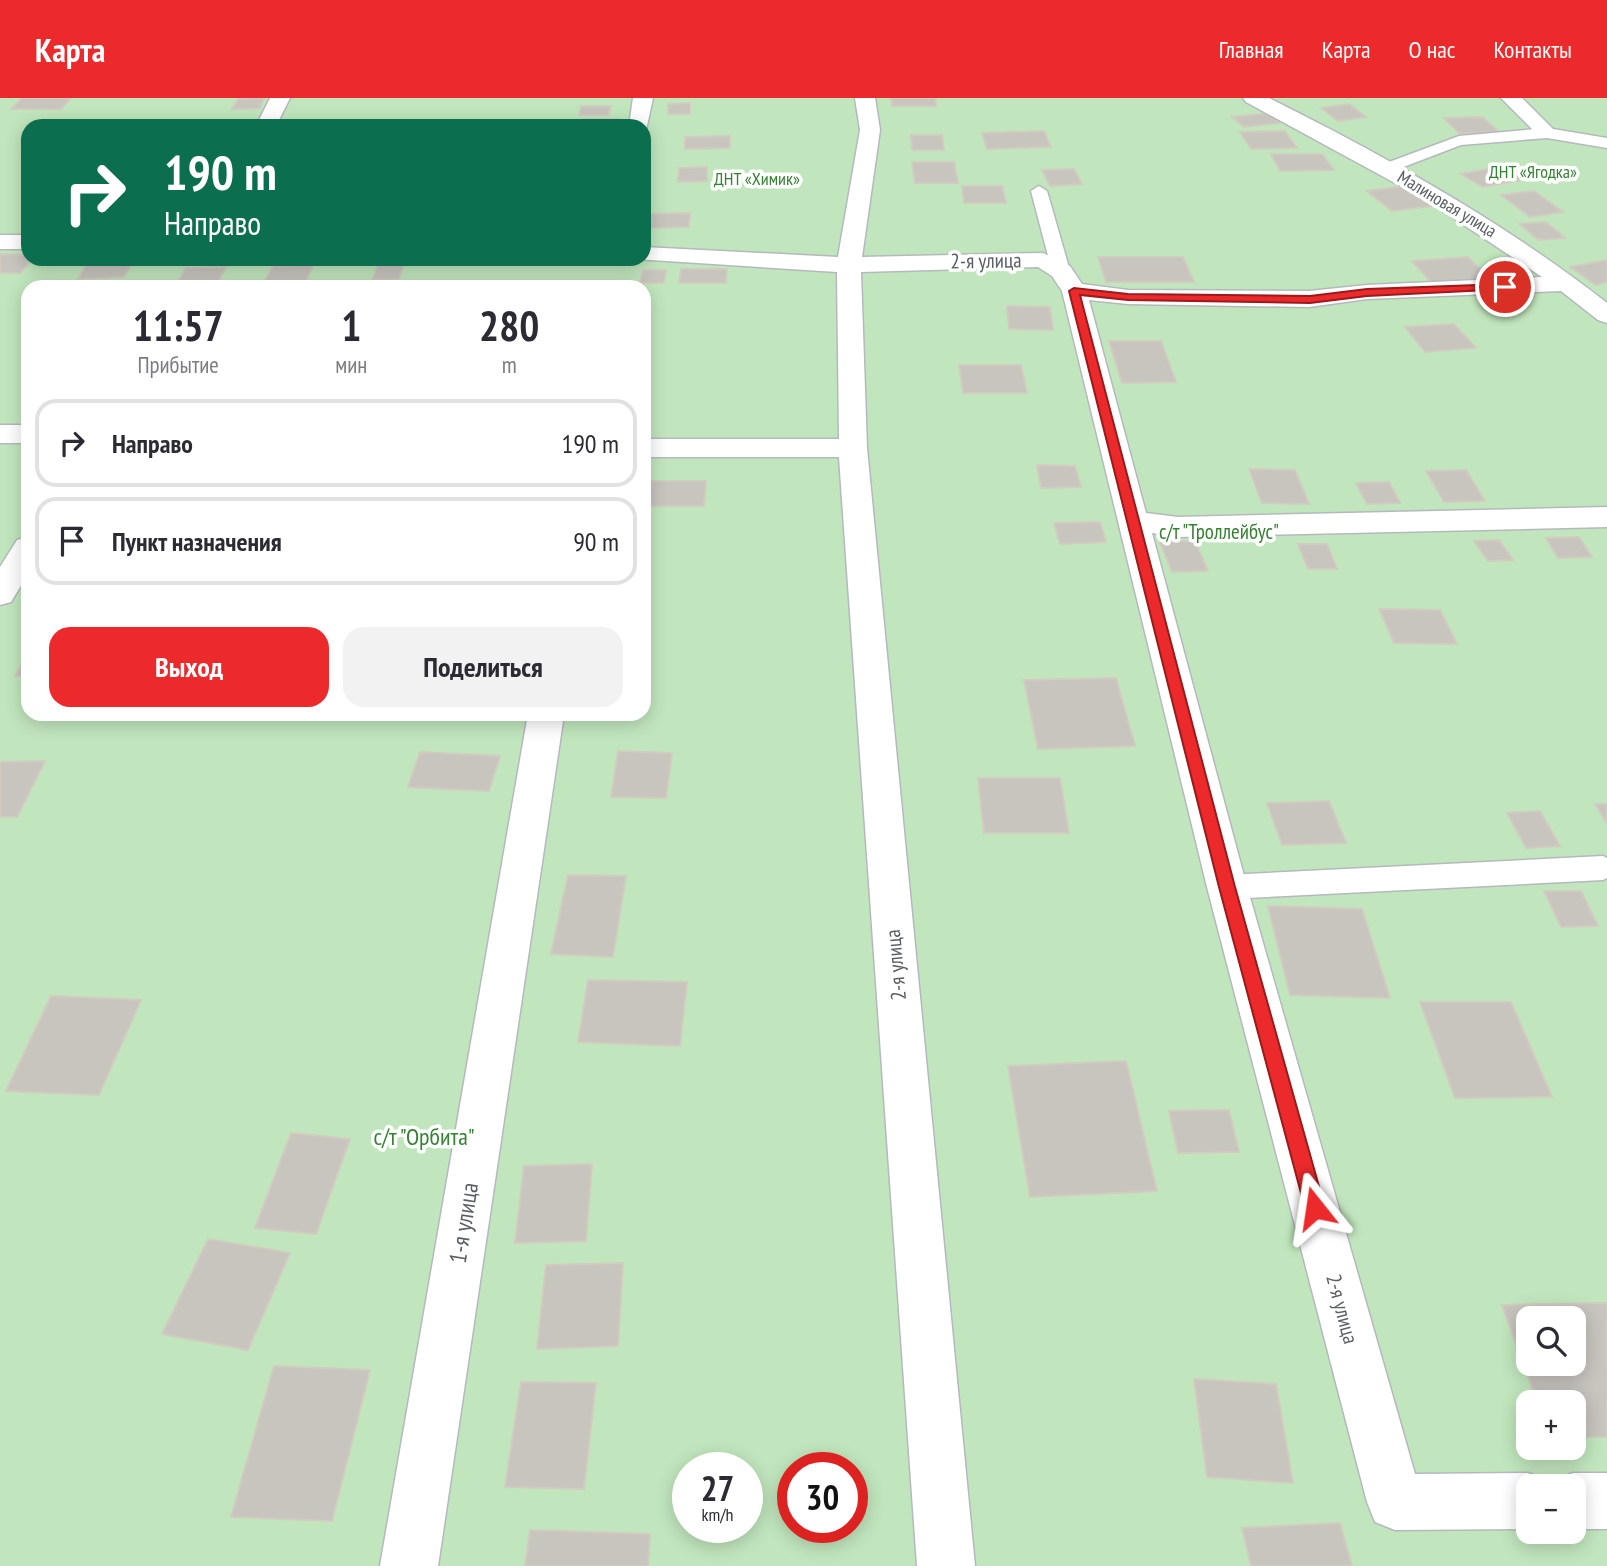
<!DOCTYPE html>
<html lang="ru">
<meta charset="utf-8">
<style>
:root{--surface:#fff;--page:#f2f2f3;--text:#2b2b33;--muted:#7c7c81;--line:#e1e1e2;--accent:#ec292b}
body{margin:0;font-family:"PT Sans Narrow",sans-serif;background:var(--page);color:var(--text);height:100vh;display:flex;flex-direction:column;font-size:26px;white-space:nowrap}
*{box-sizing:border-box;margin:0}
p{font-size:23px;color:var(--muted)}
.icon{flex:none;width:38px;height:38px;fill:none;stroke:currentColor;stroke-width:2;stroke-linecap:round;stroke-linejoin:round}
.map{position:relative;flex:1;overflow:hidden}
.drawer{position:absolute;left:21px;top:182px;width:630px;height:441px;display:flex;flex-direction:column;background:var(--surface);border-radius:21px;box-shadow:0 4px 18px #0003}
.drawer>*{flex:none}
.guide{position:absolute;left:21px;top:21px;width:630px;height:147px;border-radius:21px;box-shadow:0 4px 18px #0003;background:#0b6e4f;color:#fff;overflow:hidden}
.controls{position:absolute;left:1516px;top:1208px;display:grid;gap:14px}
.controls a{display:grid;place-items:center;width:70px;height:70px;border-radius:14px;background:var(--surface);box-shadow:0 4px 18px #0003;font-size:35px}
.speed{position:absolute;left:672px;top:1354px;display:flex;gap:14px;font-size:35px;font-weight:700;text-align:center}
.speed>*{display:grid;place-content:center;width:91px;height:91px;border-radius:50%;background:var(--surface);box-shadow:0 4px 18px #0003;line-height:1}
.speed small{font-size:18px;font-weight:400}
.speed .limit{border:10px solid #d22;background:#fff;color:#111}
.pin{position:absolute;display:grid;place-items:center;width:60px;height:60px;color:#fff;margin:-30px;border:4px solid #fff;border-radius:50%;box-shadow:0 2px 7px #0007}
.me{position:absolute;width:77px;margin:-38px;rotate:345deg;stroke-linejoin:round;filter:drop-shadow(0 0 5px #0008)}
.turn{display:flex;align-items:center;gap:24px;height:147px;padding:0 28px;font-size:32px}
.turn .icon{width:91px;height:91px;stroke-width:2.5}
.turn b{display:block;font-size:49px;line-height:60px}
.eta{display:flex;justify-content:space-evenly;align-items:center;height:119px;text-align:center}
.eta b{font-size:42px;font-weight:700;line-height:49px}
.action{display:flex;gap:14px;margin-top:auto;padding:14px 28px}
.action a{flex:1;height:80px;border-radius:21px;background:var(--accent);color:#fff;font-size:28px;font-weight:700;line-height:80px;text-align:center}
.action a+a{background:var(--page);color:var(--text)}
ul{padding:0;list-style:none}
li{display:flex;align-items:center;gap:21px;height:88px;margin:0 14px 10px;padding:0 14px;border:4px solid var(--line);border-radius:21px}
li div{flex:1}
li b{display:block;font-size:26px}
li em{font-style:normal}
header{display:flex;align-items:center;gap:42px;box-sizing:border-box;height:98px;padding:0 35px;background:var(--accent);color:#fff}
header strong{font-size:33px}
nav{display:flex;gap:38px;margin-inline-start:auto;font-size:24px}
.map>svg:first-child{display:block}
</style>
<header>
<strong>Карта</strong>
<nav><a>Главная</a><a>Карта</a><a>О нас</a><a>Контакты</a></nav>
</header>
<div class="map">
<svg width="1607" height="1468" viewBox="0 0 1607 1468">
<rect width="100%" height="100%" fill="#edeae2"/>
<path fill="#c1e6bd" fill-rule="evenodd" d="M0,0H1607V1468H0ZM28,28H644V161H28ZM28,189H644V616H28ZM1528,1220H1573V1265H1528ZM1528,1304H1573V1349H1528ZM688,1370H747V1430H688ZM793,1370H852V1430H793ZM1528,1388H1573V1433H1528Z"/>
<g fill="#c8c5bf" stroke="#d2cbc0" stroke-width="2" fill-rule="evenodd">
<path d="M22,0H71L61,11H11Z"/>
<path d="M264,0L260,10L232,11L238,1Z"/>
<path d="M891,0H935L936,8H892Z"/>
<path d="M690,5V16H668V6Z"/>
<path d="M1349,6L1366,19L1338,23L1321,10Z"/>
<path d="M581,8H611L608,17H579Z"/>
<path d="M1267,15L1279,25L1244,29L1232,19Z"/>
<path d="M1482,19L1499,34L1460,36L1444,20Z"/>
<path d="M584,21H619L617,28H582Z"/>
<path d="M248,23L245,28H207L209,25Z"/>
<path d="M348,25L347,28H293V26Z"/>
<path d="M1044,33L1051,49L987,51L982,35Z"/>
<path d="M1285,33L1297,50L1251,51L1240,34Z"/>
<path d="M911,37H942L944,52H912Z"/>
<path d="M730,38V50L685,51V39Z"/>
<path d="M1271,56H1322L1334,72L1280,73Z"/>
<path d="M912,64H954L958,85H915Z"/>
<path d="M1504,68L1526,81L1483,89L1461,76Z"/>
<path d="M707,69V83L678,84L679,70Z"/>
<path d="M1074,71L1082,86L1050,88L1042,72Z"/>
<path d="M962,88H1002L1006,105H964Z"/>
<path d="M1406,88L1432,108L1392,113L1367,93Z"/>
<path d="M1534,93L1563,114L1530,119L1501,97Z"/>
<path d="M690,115L689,129L650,130L651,116Z"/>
<path d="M1546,124L1565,140L1538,142L1520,126Z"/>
<path d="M0,156L28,157V161H32L20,175H0Z"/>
<path d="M1098,159H1183L1194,184H1106Z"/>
<path d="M1468,159L1493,184L1436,189L1412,163Z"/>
<path d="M90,161H134L124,179L78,181Z"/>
<path d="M1607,162V184L1596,187L1570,169Z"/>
<path d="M378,166H404L399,181H373Z"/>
<path d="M313,167L303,189H262L273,168Z"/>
<path d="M226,169L215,189H175L186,170Z"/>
<path d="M681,171H727L726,185H679Z"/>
<path d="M643,172H666L664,185H640Z"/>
<path d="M1007,208L1050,209L1053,232L1009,231Z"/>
<path d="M1454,226L1476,250L1425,254L1405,229Z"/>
<path d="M1109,243H1161L1176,284L1122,285Z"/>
<path d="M959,267H1021L1027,295H963Z"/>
<path d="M1037,367L1075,368L1081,389L1041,390Z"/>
<path d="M1249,371L1295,372L1309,406L1262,405Z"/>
<path d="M1466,372L1485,403L1444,404L1426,373Z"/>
<path d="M648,383H706L704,408H644Z"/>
<path d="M1389,384L1400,405L1367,406L1356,385Z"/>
<path d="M1100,424L1106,444L1060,446L1054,425Z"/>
<path d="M1579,439L1592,459L1558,460L1546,440Z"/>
<path d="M1499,442L1513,462L1488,463L1474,443Z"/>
<path d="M1195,443L1208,473L1172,474L1160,444Z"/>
<path d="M1298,446H1327L1337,471H1308Z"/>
<path d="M1379,511L1440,512L1457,546L1394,545Z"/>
<path d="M28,554V578H15Z"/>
<path d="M1116,580L1135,648L1038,651L1024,582Z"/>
<path d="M383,616H441V618L383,619Z"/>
<path d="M618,653L672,655L666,700L611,699Z"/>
<path d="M420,654L500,658L489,693L408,689Z"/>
<path d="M45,663L17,719H0V664Z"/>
<path d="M978,680H1060L1069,735H984Z"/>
<path d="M1329,703L1346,745L1282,747L1267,705Z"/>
<path d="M1595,706H1607V725Z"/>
<path d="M1540,713L1560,748L1526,750L1507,715Z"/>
<path d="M568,777L626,778L613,859L551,856Z"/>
<path d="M1544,793H1581L1598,828L1561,829Z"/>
<path d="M1268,808L1362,811L1390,900L1290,897Z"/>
<path d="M588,882L687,884L680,948L578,944Z"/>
<path d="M51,898L141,902L99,997L6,993Z"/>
<path d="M1420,904H1511L1552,999L1455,1000Z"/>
<path d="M1126,963L1157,1093L1030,1099L1008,968Z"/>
<path d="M1229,1012L1239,1054L1178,1055L1169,1013Z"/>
<path d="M291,1035L350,1041L316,1136L255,1130Z"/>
<path d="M592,1066L586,1143L515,1145L524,1068Z"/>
<path d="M208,1141L290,1155L248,1252L162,1236Z"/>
<path d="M623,1165L618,1248L537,1251L546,1167Z"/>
<path d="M1607,1205V1339H1573V1304H1537L1502,1207ZM1528,1220H1573V1265H1528Z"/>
<path d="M274,1268L370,1272L332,1423L231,1419Z"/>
<path d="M1194,1281L1276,1286L1293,1385L1207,1379Z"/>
<path d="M521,1284L596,1285L584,1391L505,1389Z"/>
<path d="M1340,1425L1352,1468H1251L1242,1430Z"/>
<path d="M530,1432L650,1436L648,1468H525Z"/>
</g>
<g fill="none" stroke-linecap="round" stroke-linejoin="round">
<g stroke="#b5b9bd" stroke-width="3">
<g id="lane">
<path d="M1547,30L1607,40V50L1547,40L1461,47L1393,73H1381L1379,70L1381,67L1459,38Z"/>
<path d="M1039,88L1047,93L1070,173L1067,177H1055L1052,173L1031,93Z"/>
<path d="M1603,758L1607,760V780L1603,782L1227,801L1217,797L1212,789L1217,781L1227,777Z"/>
</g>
</g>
<g stroke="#b5b9bd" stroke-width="3">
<g id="street">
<path d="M270,0H290L276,28H256Z"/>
<path d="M633,0H653L646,32L644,33V28H629Z"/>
<path d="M855,0H875L880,32L862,159L1043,155L1070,168L1082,186L1128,192L1309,193L1367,187L1542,179L1428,103L1246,4L1243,0H1269C1387,59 1502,123 1607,205V225L1598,222L1561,193L1367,201L1309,209L1128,206L1089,202L1146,415L1178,419L1607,409V429L1178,439L1152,435L1247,789L1415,1376L1528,1375L1548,1383L1549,1388H1528V1431L1395,1432L1375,1424L1367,1404L1207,789L1062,193L1052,178L1038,169L861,174L867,350L975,1468H917L839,359H644V341H839L837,174L635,161H644V149L838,159L860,32Z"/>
<path d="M1501,0H1522L1557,35L1554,39H1540Z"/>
<rect x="0" y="137" width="28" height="14"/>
<rect x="0" y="327" width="28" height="18"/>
<path d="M28,439V476L11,504L0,507V469L17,442Z"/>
<path d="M528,616H564L438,1468H380Z"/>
<path d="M1573,1375H1607V1431H1573V1388H1552L1553,1383Z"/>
</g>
</g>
<use href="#lane" fill="#fff" fill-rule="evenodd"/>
<use href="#street" fill="#fff" fill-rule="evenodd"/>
</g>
<path fill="#ec292b" stroke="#991b1c" stroke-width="2" d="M1505,186L1508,187V191L1367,198L1310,205L1128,202L1080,197L1235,789L1325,1110L1322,1117L1315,1120L1308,1117L1305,1110L1219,789L1069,193L1074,190L1128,196L1310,198L1367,191Z"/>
<g text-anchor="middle" stroke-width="7" stroke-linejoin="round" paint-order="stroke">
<g font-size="18" fill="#358232" stroke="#fff">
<text x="1533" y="80">ДНТ «Ягодка»</text>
<text x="757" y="87">ДНТ «Химик»</text>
</g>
<g font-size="18" fill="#5a5f63" stroke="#fff">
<text transform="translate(1447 106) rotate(31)" y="6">Малиновая улица</text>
</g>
<g font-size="21" fill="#5a5f63" stroke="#fff">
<text transform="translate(986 163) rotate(-1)" y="7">2-я улица</text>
<text transform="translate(896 867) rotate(-95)" y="7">2-я улица</text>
<text transform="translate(1342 1211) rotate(75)" y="7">2-я улица</text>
</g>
<g font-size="21" fill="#358232" stroke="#fff">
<text x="1219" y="441">с/т "Троллейбус"</text>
</g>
<g font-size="24" fill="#358232" stroke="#fff">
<text x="424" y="1047">с/т "Орбита"</text>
</g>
<g font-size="24" fill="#5a5f63" stroke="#fff">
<text transform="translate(464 1125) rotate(-81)" y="8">1-я улица</text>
</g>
</g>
</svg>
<div class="controls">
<a><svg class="icon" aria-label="search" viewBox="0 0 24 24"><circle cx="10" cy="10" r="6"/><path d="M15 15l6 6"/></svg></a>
<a>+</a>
<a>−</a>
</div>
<div class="speed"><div>27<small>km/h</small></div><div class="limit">30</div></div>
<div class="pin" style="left:1505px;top:189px;background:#d93025"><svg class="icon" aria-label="arrive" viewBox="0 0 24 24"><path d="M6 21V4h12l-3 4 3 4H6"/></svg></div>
<svg class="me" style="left:1315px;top:1110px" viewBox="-20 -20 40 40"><path d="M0-17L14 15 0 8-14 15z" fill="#ec292b" stroke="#fff" stroke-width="4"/></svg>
<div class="guide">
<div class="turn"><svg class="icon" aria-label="right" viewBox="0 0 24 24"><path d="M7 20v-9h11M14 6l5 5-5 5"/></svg><div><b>190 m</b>Направо</div></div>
</div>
<section class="drawer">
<div class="eta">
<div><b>11:57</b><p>Прибытие</p></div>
<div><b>1</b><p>мин</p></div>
<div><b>280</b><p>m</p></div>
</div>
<ul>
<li><svg class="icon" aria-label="right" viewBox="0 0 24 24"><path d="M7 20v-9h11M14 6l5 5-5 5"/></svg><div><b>Направо</b></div><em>190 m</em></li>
<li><svg class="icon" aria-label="arrive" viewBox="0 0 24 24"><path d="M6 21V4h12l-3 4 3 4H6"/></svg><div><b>Пункт назначения</b></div><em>90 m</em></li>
</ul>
<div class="action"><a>Выход</a><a>Поделиться</a></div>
</section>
</div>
